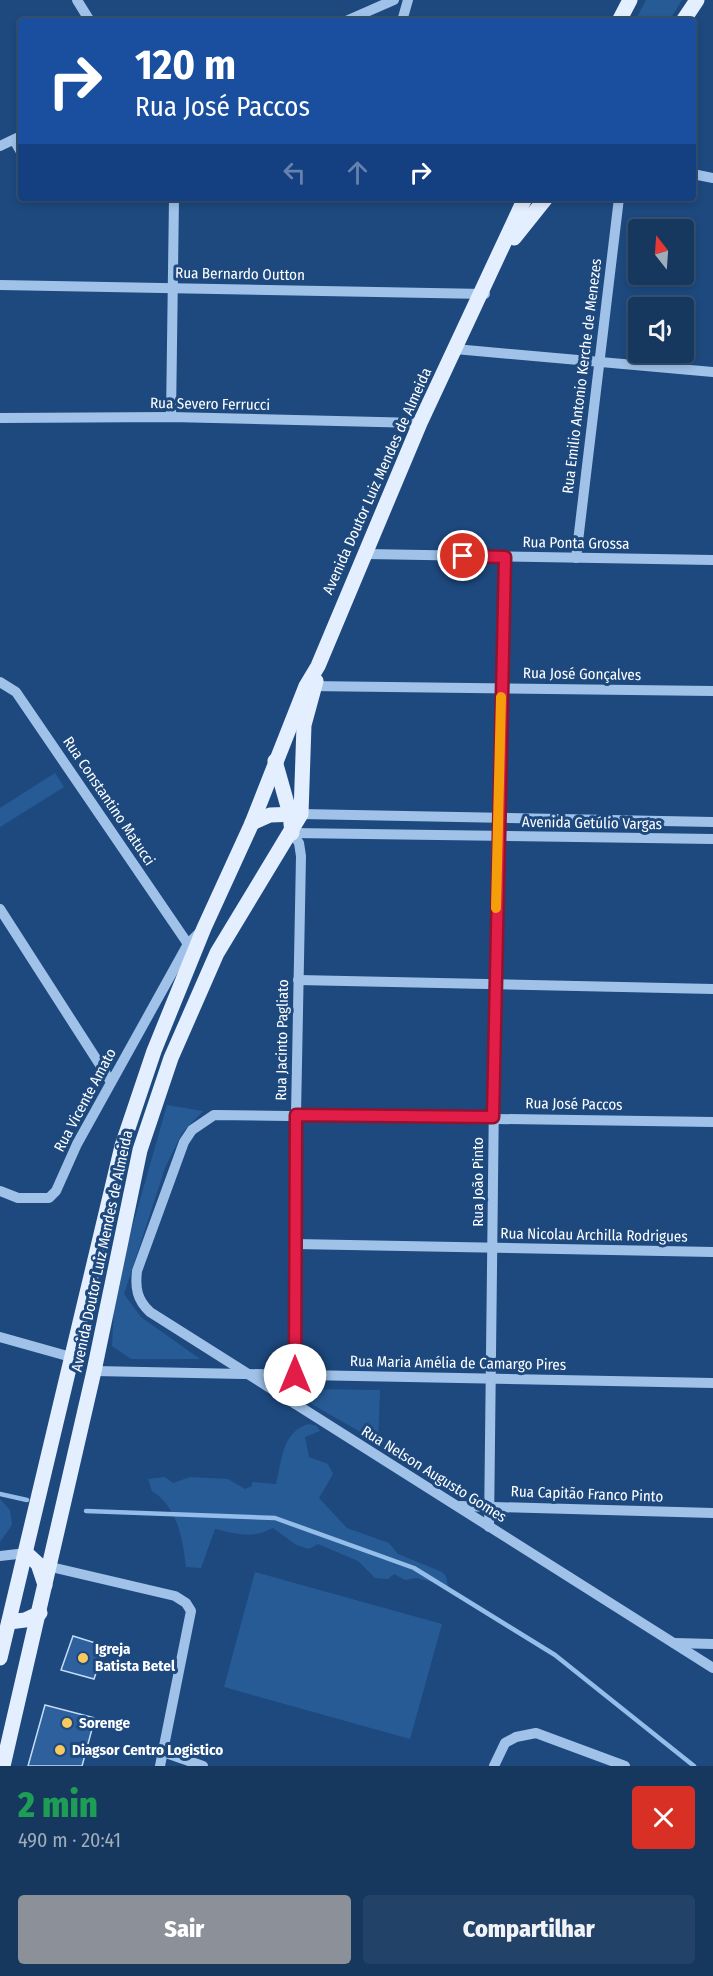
<!DOCTYPE html>
<html lang="pt">
<meta charset="utf-8">
<style>
:root{--surface:#16375e;--page:#234267;--text:#f1f3f6;--muted:#9eacbc;--line:#355173;--accent:#8c9099}
body{margin:0;font-family:"Fira Sans Condensed",sans-serif;background:var(--page);color:var(--text);height:100vh;display:flex;flex-direction:column;font-size:22px;white-space:nowrap}
*{box-sizing:border-box;margin:0}
p{font-size:20px;color:var(--muted)}
.icon{flex:none;width:33px;height:33px;fill:none;stroke:currentColor;stroke-width:2;stroke-linecap:round;stroke-linejoin:round}
.map{position:relative;height:1766px;overflow:hidden}
.drawer{display:flex;flex-direction:column;background:var(--surface);flex:1}
.drawer>*{flex:none}
.guide{position:absolute;left:18px;top:18px;width:678px;height:183px;border-radius:6px;box-shadow:0 3px 9px #0003,0 0 0 2px var(--line);background:#1a4fa0;color:#fff;overflow:hidden}
.needle{width:39px;rotate:343deg}
.controls{position:absolute;left:628px;top:219px;display:grid;gap:12px}
.controls a{display:grid;place-items:center;width:66px;height:66px;border-radius:6px;background:var(--surface);box-shadow:0 3px 9px #0003,0 0 0 2px var(--line);font-size:30px}
.pin{position:absolute;display:grid;place-items:center;width:51px;height:51px;color:#fff;margin:-26px;border:3px solid #fff;border-radius:50%;box-shadow:0 2px 6px #0007}
.me{position:absolute;width:66px;margin:-33px;rotate:0deg;stroke-linejoin:round;filter:drop-shadow(0 0 4px #0008)}
.turn{display:flex;align-items:center;gap:21px;height:126px;padding:0 18px;font-size:27px}
.turn .icon{width:78px;height:78px;stroke-width:2.5}
.turn b{display:block;font-size:42px;line-height:51px}
.lanes{display:flex;align-items:center;height:57px;padding:0 18px;background:#0003;justify-content:center;gap:30px;direction:ltr}
.lanes .off{opacity:.35}
.round{display:grid;place-items:center;flex:none;width:63px;height:63px;border-radius:6px;background:var(--page)}
.overview{display:flex;align-items:center;justify-content:space-between;height:102px;padding:0 18px}
h1{font-size:36px;font-weight:800;line-height:45px;color:#1e9e55}
.button{display:flex;gap:12px;margin-top:auto;padding:12px 18px}
.button a{flex:1;height:69px;border-radius:6px;background:var(--accent);color:#fff;font-size:24px;font-weight:800;line-height:69px;text-align:center}
.button a+a{background:var(--page);color:var(--text)}
.map>svg:first-child{display:block}
</style>
<div class="map">
<svg width="713" height="1766" viewBox="0 0 713 1766">
<rect width="100%" height="100%" fill="#1d497e"/>
<g fill="#275b96">
<path d="M646,0H682L669,21H635Z"/>
<path d="M55,773L64,787L0,827V808Z"/>
<path d="M167,1105L203,1111L182,1133L165,1168L124,1294L141,1317L200,1359H131L112,1346L115,1288Z"/>
<path d="M308,1389L380,1390L378,1442L308,1402Z"/>
<path d="M309,1424L317,1426L320,1431L305,1437L309,1457L328,1464L333,1474L319,1498L347,1528L389,1543L398,1554L442,1572L446,1576L448,1586L417,1578L405,1580L394,1574L388,1579L375,1578L358,1561L318,1544L309,1549L296,1545L273,1528C252,1539 237,1534 215,1529L201,1568L186,1567C183,1539 177,1506 152,1491L148,1479L165,1477L173,1483L190,1477L228,1479L245,1489L252,1486V1482L276,1484C282,1460 282,1431 309,1424Z"/>
<path d="M0,1499L10,1510L12,1525L0,1542Z"/>
<path d="M255,1572L442,1624L410,1739L224,1687Z"/>
</g>
<g fill="none" stroke-linecap="round" stroke-linejoin="round">
<g stroke="#94bdea" stroke-width="4.5">
<path d="M0,1494L27,1500"/>
<path d="M86,1511L275,1518L414,1568L555,1655L694,1766"/>
</g>
</g>
<g fill="#2d609c" stroke="#c4dcf6" stroke-width="1.5">
<path d="M73,1636L105,1646L94,1679L61,1670Z"/>
<path d="M45,1705L95,1718L82,1766H28Z"/>
</g>
<g fill="none" stroke-linecap="round" stroke-linejoin="round">
<g stroke="#a0c2e8" stroke-width="10">
<path d="M77,0L90,21"/>
<path d="M346,21L394,0"/>
<path d="M402,21L408,0"/>
<path d="M14,140L21,152"/>
<path d="M0,146L21,136"/>
<path d="M693,174L713,178"/>
<path d="M0,285L485,294"/>
<path d="M455,349L713,372"/>
<path d="M171,417L174,198"/>
<path d="M0,418L171,417L420,423"/>
<path d="M366,554L713,560"/>
<path d="M576,558L619,198"/>
<path d="M0,682L16,692L188,944"/>
<path d="M308,686L713,691"/>
<path d="M301,814L713,822"/>
<path d="M292,833L299,843L301,856L296,1115L295,1404"/>
<path d="M292,833L713,839"/>
<path d="M0,909L111,1082"/>
<path d="M298,980L713,989"/>
<path d="M713,1122L214,1115L192,1130L184,1142L137,1271C135,1288 137,1300 150,1312L713,1668"/>
<path d="M0,1191L18,1198H49L56,1191L77,1144L188,944L201,931"/>
<path d="M295,1244L713,1252"/>
<path d="M0,1337L71,1357"/>
<path d="M94,1371L713,1383"/>
<path d="M460,1506L713,1513"/>
<path d="M489,1527L497,837L505,557"/>
<path d="M0,1556L26,1553"/>
<path d="M51,1567L175,1596L186,1603L191,1611L160,1766"/>
<path d="M674,1643L713,1644"/>
<path d="M163,1752L203,1766"/>
<path d="M494,1766L505,1743L516,1737L536,1733L625,1766"/>
</g>
<g stroke="#e3eefe" stroke-width="15">
<path d="M619,21L630,0"/>
<path d="M683,21L697,0"/>
<path d="M514,238L546,198"/>
<path d="M275,761L290,814L292,833"/>
<path d="M252,823L270,815L298,814"/>
<path d="M26,1553L38,1564L45,1585"/>
<path d="M9,1622L25,1620L40,1613"/>
<path d="M0,1658L122,1146L154,1051L204,928L252,823L306,686L318,666L420,423L525,198"/>
<path d="M3,1766L94,1371L140,1150L171,1058L217,953L301,814L304,725L316,681"/>
</g>
</g>
<g fill="none" stroke-linecap="round" stroke-linejoin="round">
<g stroke="#92132f" stroke-width="15">
<path id="route" d="M295,1375L296,1115L493,1117L505,557L463,556"/>
</g>
<use href="#route" stroke="#e11d48" stroke-width="10"/>
<path stroke="#f59e0b" stroke-width="10" d="M496,908L501,697"/>
</g>
<g fill="#f7c95f" stroke="#1d497e" stroke-width="2">
<circle cx="83" cy="1658" r="6"/>
<circle cx="67" cy="1723" r="6"/>
<circle cx="60" cy="1750" r="6"/>
</g>
<g text-anchor="middle" stroke-width="6" stroke-linejoin="round" paint-order="stroke">
<g font-size="15" fill="#fff" stroke="#1d497e">
<text transform="translate(240 274) rotate(1)" y="5">Rua Bernardo Outton</text>
<text transform="translate(582 376) rotate(-83)" y="5">Rua Emilio Antonio Kerche de Menezes</text>
<text transform="translate(210 404) rotate(1)" y="5">Rua Severo Ferrucci</text>
<text transform="translate(377 481) rotate(-66)" y="5">Avenida Doutor Luiz Mendes de Almeida</text>
<text transform="translate(576 543) rotate(1)" y="5">Rua Ponta Grossa</text>
<text transform="translate(582 674) rotate(1)" y="5">Rua José Gonçalves</text>
<text transform="translate(109 801) rotate(56)" y="5">Rua Constantino Matucci</text>
<text transform="translate(592 823) rotate(1)" y="5">Avenida Getúlio Vargas</text>
<text transform="translate(282 1040) rotate(-89)" y="5">Rua Jacinto Pagliato</text>
<text transform="translate(85 1100) rotate(-62)" y="5">Rua Vicente Amato</text>
<text transform="translate(574 1104) rotate(1)" y="5">Rua José Paccos</text>
<text transform="translate(478 1182) rotate(-90)" y="5">Rua João Pinto</text>
<text transform="translate(594 1235) rotate(1)" y="5">Rua Nicolau Archilla Rodrigues</text>
<text transform="translate(102 1251) rotate(-78)" y="5">Avenida Doutor Luiz Mendes de Almeida</text>
<text transform="translate(458 1363) rotate(1)" y="5">Rua Maria Amélia de Camargo Pires</text>
<text transform="translate(434 1474) rotate(32)" y="5">Rua Nelson Augusto Gomes</text>
<text transform="translate(587 1494) rotate(2)" y="5">Rua Capitão Franco Pinto</text>
</g>
<g font-size="15" font-weight="bold" fill="#fff" stroke="#1d497e" text-anchor="start">
<text x="95" y="1654">Igreja<tspan x="95" dy="17">Batista Betel</tspan></text>
<text x="79" y="1728">Sorenge</text>
<text x="72" y="1755">Diagsor Centro Logistico</text>
</g>
</g>
</svg>
<div class="controls">
<a><svg class="needle" viewBox="-14 -14 28 28"><path d="M0-13l5 13h-10z" fill="#e53935"/><path d="M0 13l5-13h-10z" fill="#9eacbc"/></svg></a>
<a><svg class="icon" aria-label="sound" viewBox="0 0 24 24"><path d="M4 9h4l5-4v14l-5-4H4zM17 9q2 3 0 6"/></svg></a>
</div>
<div class="pin" style="left:463px;top:556px;background:#d93025"><svg class="icon" aria-label="arrive" viewBox="0 0 24 24"><path d="M6 21V4h12l-3 4 3 4H6"/></svg></div>
<svg class="me" style="left:295px;top:1375px" viewBox="-20 -20 40 40"><circle r="19" fill="#fff"/><path d="M0-13L10 11 0 6-10 11z" fill="#e11d48"/></svg>
<div class="guide">
<div class="turn"><svg class="icon" aria-label="right" viewBox="0 0 24 24"><path d="M7 20v-9h11M14 6l5 5-5 5"/></svg><div><b>120 m</b>Rua José Paccos</div></div>
<div class="lanes"><svg class="icon off" aria-label="left" viewBox="0 0 24 24"><path d="M17 20v-9H6M10 6l-5 5 5 5"/></svg><svg class="icon off" aria-label="ahead" viewBox="0 0 24 24"><path d="M12 20V5M6 11l6-6 6 6"/></svg><svg class="icon" aria-label="right" viewBox="0 0 24 24"><path d="M7 20v-9h11M14 6l5 5-5 5"/></svg></div>
</div>
</div>
<section class="drawer">
<div class="overview"><div><h1>2 min</h1><p>490 m · 20:41</p></div><a class="round" style="background:#d93025;color:#fff"><svg class="icon" aria-label="close" viewBox="0 0 24 24"><path d="M6 6l12 12M18 6L6 18"/></svg></a></div>
<div class="button"><a>Sair</a><a>Compartilhar</a></div>
</section>
